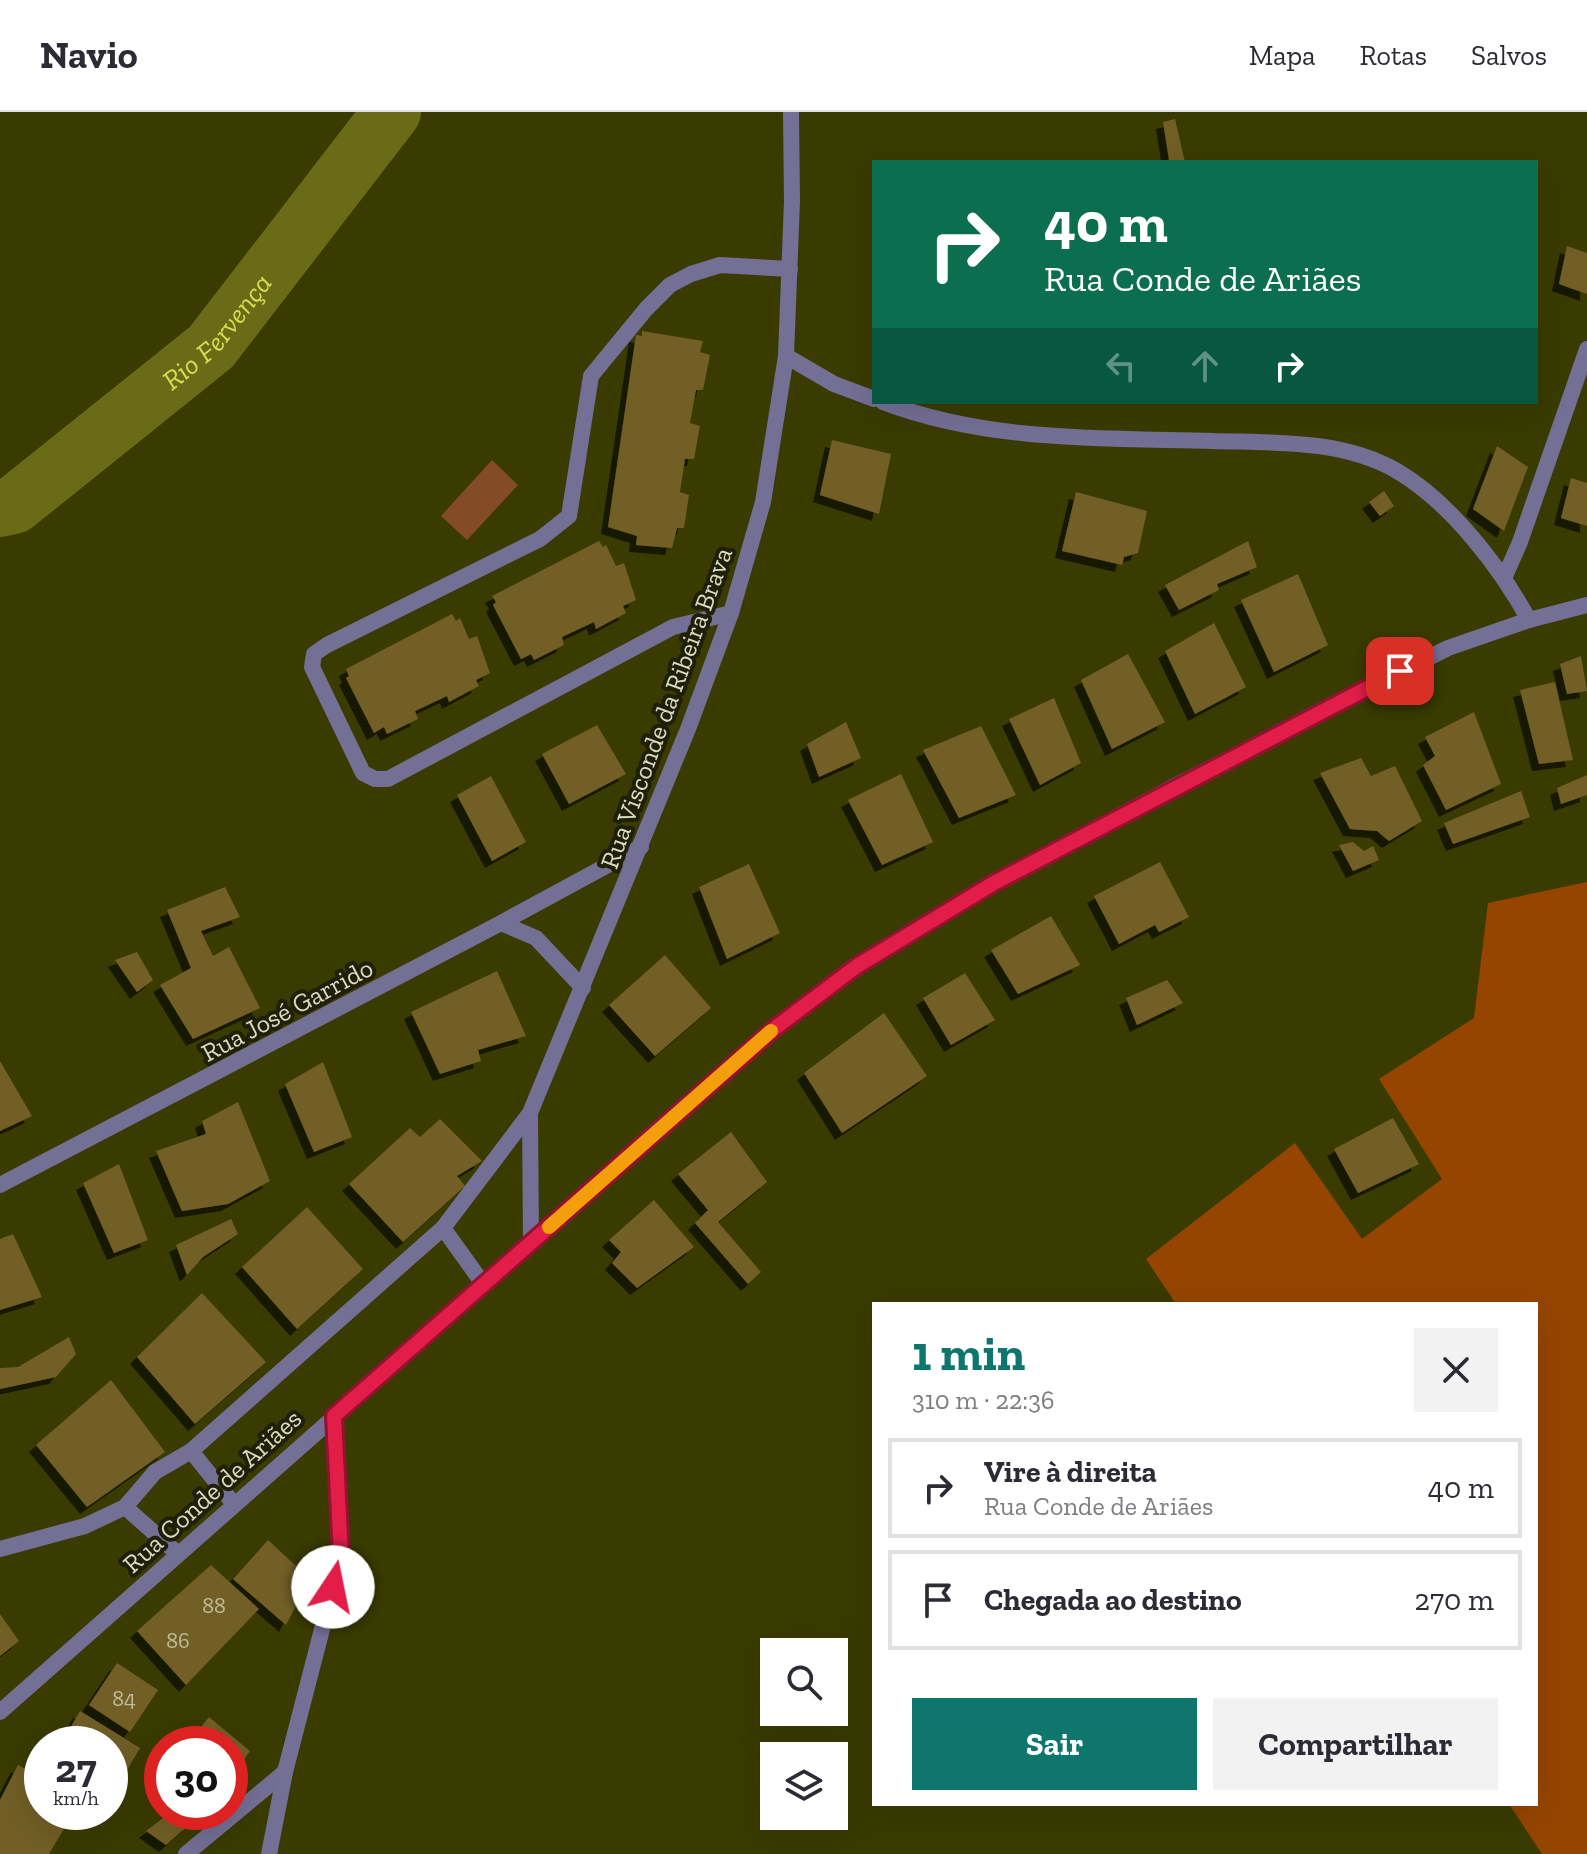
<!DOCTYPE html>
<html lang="pt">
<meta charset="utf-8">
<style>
:root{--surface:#fff;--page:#f2f2f3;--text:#2b2b33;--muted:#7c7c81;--line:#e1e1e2;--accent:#0f766e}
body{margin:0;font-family:"Zilla Slab",serif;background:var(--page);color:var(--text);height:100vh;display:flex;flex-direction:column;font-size:30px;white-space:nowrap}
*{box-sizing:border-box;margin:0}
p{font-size:26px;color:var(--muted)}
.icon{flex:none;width:44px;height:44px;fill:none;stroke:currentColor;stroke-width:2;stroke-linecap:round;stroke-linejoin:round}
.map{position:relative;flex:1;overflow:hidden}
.details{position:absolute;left:872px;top:1190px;width:666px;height:504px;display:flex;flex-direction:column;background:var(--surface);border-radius:0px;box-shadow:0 8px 32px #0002}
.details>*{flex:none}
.guide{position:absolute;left:872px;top:48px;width:666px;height:244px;border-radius:0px;box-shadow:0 8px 32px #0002;background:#0b6e4f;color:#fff;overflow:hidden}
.buttons{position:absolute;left:760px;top:1526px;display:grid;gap:16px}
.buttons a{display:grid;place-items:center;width:88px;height:88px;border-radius:0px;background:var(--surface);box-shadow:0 8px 32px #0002;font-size:40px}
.speed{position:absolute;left:24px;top:1614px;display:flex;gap:16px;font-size:40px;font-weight:700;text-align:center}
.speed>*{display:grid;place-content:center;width:104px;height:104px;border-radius:50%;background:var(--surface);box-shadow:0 8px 32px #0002;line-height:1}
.speed small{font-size:20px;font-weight:400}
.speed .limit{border:12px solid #d22;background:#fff;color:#111}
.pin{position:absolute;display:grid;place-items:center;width:68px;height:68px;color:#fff;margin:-34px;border-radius:16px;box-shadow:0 4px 12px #0006}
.me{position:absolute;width:88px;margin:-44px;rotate:11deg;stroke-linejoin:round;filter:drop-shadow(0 0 6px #0008)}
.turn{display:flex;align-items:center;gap:28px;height:168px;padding:0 40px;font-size:36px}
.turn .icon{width:104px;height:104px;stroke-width:2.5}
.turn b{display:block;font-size:56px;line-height:68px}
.lanes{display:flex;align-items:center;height:76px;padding:0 40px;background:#0003;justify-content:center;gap:40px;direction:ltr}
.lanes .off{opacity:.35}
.round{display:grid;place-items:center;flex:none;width:84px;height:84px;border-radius:0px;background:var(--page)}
.summary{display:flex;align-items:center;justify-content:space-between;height:136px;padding:0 40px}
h1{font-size:48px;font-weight:700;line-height:60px;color:var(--accent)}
.cta{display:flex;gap:16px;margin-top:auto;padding:16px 40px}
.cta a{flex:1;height:92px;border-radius:0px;background:var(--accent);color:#fff;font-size:32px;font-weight:700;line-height:92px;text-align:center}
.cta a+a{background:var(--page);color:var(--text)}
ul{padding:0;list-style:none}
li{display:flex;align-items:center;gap:24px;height:100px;margin:0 16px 12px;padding:0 24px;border:4px solid var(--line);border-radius:0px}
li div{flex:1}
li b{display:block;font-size:30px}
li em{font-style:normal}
header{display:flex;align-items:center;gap:48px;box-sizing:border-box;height:112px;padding:0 40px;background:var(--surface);border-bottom:2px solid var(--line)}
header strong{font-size:38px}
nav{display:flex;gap:44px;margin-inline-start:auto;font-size:28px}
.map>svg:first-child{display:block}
</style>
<header>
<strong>Navio</strong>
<nav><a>Mapa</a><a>Rotas</a><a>Salvos</a></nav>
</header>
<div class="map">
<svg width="1587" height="1742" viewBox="0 0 1587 1742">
<defs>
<filter id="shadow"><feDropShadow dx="-7" dy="7" stdDeviation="0" flood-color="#0009"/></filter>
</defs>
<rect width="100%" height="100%" fill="#3a3b00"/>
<path fill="#844b28" d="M492,348L518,373L467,428L441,404Z"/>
<path fill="#964500" d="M1587,770V1742H1542L1509,1692H1536V1192H1176L1146,1147L1295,1031L1362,1127L1442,1067L1379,967L1474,906L1488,791Z"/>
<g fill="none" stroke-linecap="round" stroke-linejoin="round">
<path stroke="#696b16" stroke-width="58" id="s1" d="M0,396L14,393L211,235L392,0"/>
</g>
<g fill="#715e27" filter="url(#shadow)">
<path d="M1175,7L1185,50L1169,48L1163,10Z"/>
<path d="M1567,134L1587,141V182L1559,172Z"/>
<path d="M642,219L703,229L700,240L710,243L703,278H696L690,311L700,314L694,347H685L680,380L689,383L684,416H677L672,436L636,433L637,424L608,415L636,223L642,224Z"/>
<path d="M832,328L891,342L879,402L820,383Z"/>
<path d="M1497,334L1528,355L1504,419L1473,397Z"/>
<path d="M1571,366L1587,371V414L1561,406Z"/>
<path d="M1384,379L1394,394L1380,404L1369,390Z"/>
<path d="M1076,380L1147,399L1138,441L1124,445L1122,453L1062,439Z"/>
<path d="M599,429L603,435L606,433L616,454L624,451L636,488L623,494L626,501L596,517L594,510L562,525L564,533L534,548L531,542L521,547L493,493L496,490L492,484Z"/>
<path d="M1248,429L1257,455L1217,472L1219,478L1179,498L1165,473Z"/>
<path d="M1298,462L1328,533L1274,560L1241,488Z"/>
<path d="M452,502L456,509L460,506L469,527L477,524L490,561L476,568L479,574L449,590L447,584L415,599L418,607L387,622L384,615L374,621L346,566L349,564L346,557Z"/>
<path d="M1214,511L1246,575L1195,602L1165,539Z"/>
<path d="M1128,542L1165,610L1112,637L1081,568Z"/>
<path d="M1581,544L1587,579L1567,582L1560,552Z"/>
<path d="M1555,570L1573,648L1539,652L1520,578Z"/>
<path d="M1054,586L1081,651L1040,673L1009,607Z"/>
<path d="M1474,600L1501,672L1446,698L1423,653L1435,644L1425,625Z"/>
<path d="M846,610L861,646L819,665L807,632Z"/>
<path d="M597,613L626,662L569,692L542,642Z"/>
<path d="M981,614L1016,683L959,706L923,638Z"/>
<path d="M1361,646L1371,664L1395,654L1422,709L1389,729L1377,719L1350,717L1320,661Z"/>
<path d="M901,662L933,730L882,753L848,688Z"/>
<path d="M1587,663V683L1561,692L1557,676Z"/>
<path d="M491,664L526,730L492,749L457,683Z"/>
<path d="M1521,679L1530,705L1453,732L1444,711Z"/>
<path d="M1353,730L1364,739L1373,734L1379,748L1353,759L1339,733Z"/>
<path d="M1160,750L1189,805L1159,820L1155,813L1119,832L1094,784Z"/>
<path d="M749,752L780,821L727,847L699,775Z"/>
<path d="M225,775L240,805L201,819L213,844L229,835L260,896L193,927L160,873L191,856L167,798Z"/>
<path d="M1051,804L1080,853L1018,882L991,838Z"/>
<path d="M137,840L153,868L137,880L115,848Z"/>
<path d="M665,843L711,896L655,944L609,893Z"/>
<path d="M497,859L526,924L478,938L481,949L440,962L411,900Z"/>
<path d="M965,861L995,908L951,933L923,886Z"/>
<path d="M1167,868L1183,891L1137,913L1126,886Z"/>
<path d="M884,901L927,964L842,1021L804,961Z"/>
<path d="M0,949L32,1004L0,1019Z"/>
<path d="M323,950L352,1025L314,1040L285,972Z"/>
<path d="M238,990L270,1069L228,1092L182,1099L156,1039L206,1022L202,1009Z"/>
<path d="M1393,1006L1419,1052L1358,1081L1334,1037Z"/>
<path d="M440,1007L482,1049L457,1064L465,1074L403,1130L349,1072L410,1016L420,1025Z"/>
<path d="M731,1020L767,1070L718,1110L761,1160L748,1172L695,1111L708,1098L678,1062Z"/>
<path d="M119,1052L148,1128L114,1141L83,1071Z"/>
<path d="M654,1088L694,1135L637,1176L612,1151L621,1140L609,1128Z"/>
<path d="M307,1095L363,1157L297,1217L242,1155Z"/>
<path d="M231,1107L238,1122L203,1145L187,1163L176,1133Z"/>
<path d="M13,1122L42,1185L0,1198V1127Z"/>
<path d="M202,1181L266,1250L195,1312L137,1245Z"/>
<path d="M69,1225L76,1242L56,1265L0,1277V1256L18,1255Z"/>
<path d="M111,1268L165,1340L87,1395L36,1333Z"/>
<path d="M268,1428L309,1466L292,1481L299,1488L286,1513L233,1467Z"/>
<path d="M211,1453L259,1497L186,1573L137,1519Z"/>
<path d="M0,1502L19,1529L0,1544Z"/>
<path d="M117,1551L158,1578L130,1620L89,1593Z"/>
<path d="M80,1599L140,1636L110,1687V1632H61Z"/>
<path d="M209,1605L250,1639L230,1667V1632H187Z"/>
<path d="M18,1653L42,1666V1700H74L49,1742H0V1688Z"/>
<path d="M171,1700L190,1712L166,1733L146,1719Z"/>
</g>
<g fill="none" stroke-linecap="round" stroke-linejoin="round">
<g stroke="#746f95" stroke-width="16">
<path d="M786,244L834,272L874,287"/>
<path d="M883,290C988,330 1102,326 1213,329C1274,331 1342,327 1397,359C1450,390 1500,455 1529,508"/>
<path d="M1505,464L1520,430L1587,237"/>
<path d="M731,501L673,515L388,667H375L363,661L312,555L314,542L327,533L540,427L569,404L591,264L646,197L670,173L691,162L720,153L790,157"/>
<path d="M501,811L641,735"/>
<path d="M530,1001L531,1132"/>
<path d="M0,1073L501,811L536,826L583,876"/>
<path d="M443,1116L484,1173"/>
<path d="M191,1339L233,1391"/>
<path d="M125,1395L177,1441"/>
<path d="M0,1437L85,1414L125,1395L155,1360L191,1339L443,1116L530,1001L688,617L731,501L763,390L786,244L792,89L791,0"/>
<path d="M0,1600L775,916L857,854L994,771L1173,675L1448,536L1529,508L1587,493"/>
<path d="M186,1742L285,1660"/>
<path d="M269,1742L285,1660L341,1444L334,1304"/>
</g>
</g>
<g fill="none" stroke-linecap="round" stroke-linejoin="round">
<g stroke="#92132f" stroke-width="20">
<path id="route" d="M333,1475L341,1444L334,1304L775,916L857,854L994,771L1400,559"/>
</g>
<use href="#route" stroke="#e11d48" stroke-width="14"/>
<path stroke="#f59e0b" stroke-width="14" d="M549,1115L771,919"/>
</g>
<g text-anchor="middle" stroke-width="8" stroke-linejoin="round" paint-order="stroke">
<g font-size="22" fill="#c0bc99">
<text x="214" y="1501">88</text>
<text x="178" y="1536">86</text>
<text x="124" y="1594">84</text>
</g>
<g font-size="26" fill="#dadcbf" stroke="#20200a">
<text transform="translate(666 596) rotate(-70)" y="9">Rua Visconde da Ribeira Brava</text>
<text transform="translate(287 898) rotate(-28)" y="9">Rua José Garrido</text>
<text transform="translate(212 1379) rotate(-42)" y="9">Rua Conde de Ariães</text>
</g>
<g font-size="28" font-style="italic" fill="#d8dc51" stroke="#20200a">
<text dy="10" stroke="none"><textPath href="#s1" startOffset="282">Rio Fervença</textPath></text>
</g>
</g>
</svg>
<div class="buttons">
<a><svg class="icon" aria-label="search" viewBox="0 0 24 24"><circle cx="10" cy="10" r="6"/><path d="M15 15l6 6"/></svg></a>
<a><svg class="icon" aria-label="layers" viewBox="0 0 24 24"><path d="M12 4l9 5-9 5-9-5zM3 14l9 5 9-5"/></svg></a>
</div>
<div class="speed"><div>27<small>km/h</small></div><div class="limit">30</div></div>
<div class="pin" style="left:1400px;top:559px;background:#d93025"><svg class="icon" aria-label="arrive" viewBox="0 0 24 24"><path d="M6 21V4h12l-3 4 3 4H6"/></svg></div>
<svg class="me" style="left:333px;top:1475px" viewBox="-20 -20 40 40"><circle r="19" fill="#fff"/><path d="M0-13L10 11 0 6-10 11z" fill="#e11d48"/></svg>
<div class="guide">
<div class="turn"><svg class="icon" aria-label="right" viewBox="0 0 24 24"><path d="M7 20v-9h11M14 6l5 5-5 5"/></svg><div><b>40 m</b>Rua Conde de Ariães</div></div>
<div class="lanes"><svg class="icon off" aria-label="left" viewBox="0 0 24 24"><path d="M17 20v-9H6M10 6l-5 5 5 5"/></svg><svg class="icon off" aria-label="ahead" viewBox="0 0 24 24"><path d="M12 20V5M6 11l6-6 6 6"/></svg><svg class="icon" aria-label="right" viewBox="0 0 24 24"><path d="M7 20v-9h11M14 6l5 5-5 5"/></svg></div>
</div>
<section class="details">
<div class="summary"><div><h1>1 min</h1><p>310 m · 22:36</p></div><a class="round"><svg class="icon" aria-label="close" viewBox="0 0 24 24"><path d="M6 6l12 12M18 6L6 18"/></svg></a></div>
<ul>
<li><svg class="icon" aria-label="right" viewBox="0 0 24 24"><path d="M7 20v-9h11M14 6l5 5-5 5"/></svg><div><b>Vire à direita</b><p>Rua Conde de Ariães</p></div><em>40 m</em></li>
<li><svg class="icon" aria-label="arrive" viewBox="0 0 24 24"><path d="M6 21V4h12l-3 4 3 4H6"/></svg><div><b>Chegada ao destino</b></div><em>270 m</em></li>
</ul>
<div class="cta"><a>Sair</a><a>Compartilhar</a></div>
</section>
</div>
